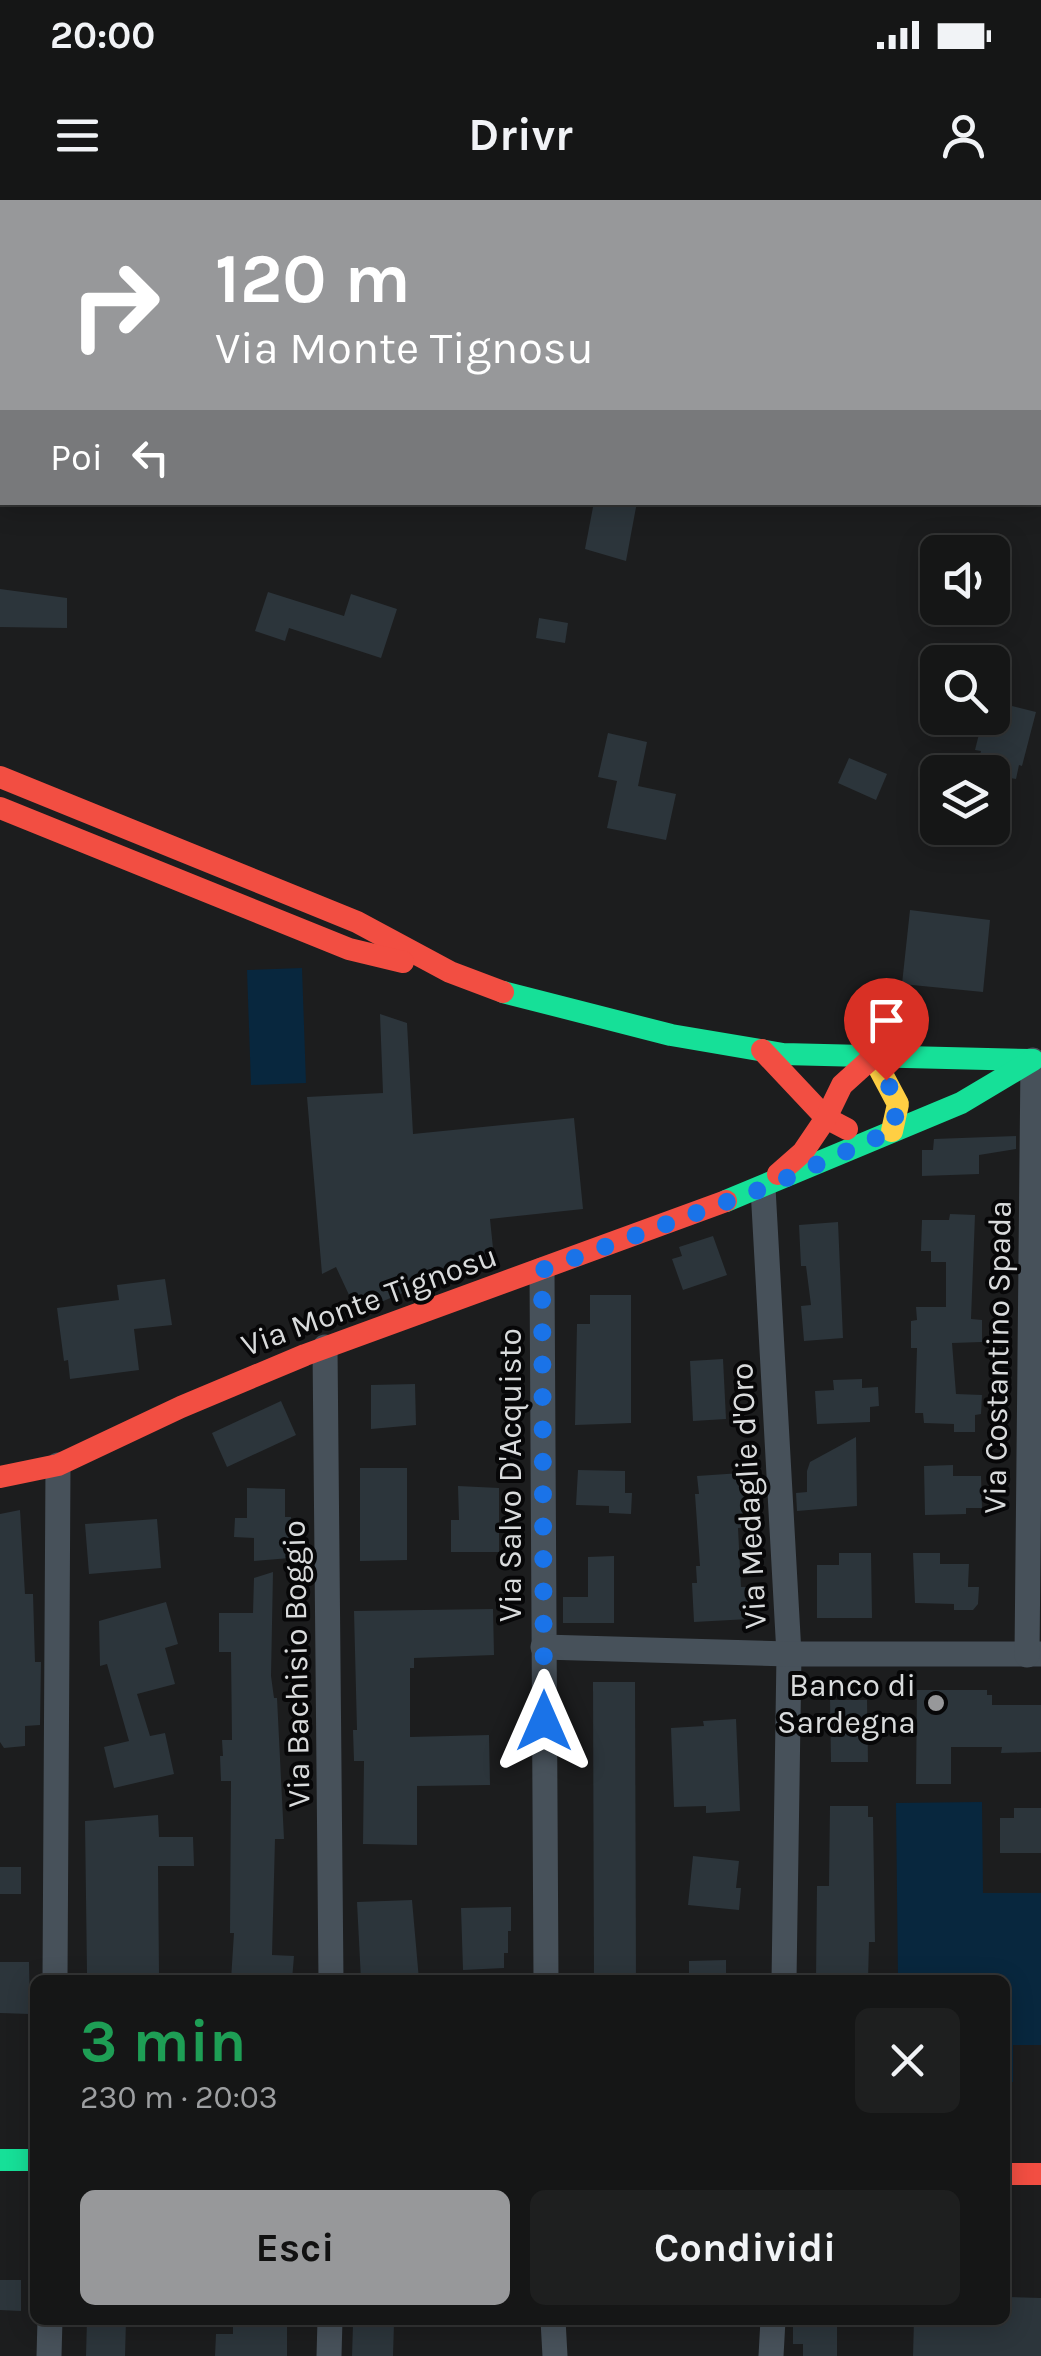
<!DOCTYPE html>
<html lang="it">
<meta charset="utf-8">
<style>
:root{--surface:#151616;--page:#1e1f1f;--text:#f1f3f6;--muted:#9d9fa1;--line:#343535;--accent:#97989a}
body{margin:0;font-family:Karla,sans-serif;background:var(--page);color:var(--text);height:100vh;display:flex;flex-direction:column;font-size:38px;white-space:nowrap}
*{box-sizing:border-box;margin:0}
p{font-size:32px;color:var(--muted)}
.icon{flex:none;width:55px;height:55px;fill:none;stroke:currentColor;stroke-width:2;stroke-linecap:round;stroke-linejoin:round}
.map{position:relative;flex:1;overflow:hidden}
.details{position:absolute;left:30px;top:1775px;width:980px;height:350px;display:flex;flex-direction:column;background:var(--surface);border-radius:15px;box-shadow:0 5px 25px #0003,0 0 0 2px var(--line)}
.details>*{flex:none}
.top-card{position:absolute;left:0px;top:0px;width:1042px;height:305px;box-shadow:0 5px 25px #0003,0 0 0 2px var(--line);background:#97989a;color:#fff;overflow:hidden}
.fabs{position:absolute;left:920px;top:335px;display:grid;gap:20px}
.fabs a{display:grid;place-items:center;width:90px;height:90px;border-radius:15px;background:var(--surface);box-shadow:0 5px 25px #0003,0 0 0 2px var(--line);font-size:50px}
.pin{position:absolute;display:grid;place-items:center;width:85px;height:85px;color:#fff;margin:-102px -42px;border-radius:50% 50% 50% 0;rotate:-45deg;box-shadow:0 0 10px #0007}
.pin .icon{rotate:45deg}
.me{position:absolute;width:110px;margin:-55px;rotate:0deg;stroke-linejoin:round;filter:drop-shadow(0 0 8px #0008)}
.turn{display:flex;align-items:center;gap:35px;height:210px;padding:0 50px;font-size:45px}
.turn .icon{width:130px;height:130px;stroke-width:2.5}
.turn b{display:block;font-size:70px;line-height:85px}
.then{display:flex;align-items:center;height:95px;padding:0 50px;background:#0003;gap:20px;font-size:38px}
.round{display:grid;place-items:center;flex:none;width:105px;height:105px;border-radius:15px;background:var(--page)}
.headline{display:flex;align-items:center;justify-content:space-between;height:170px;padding:0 50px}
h1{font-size:60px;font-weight:700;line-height:75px;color:#1e9e55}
.action{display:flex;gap:20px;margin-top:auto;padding:20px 50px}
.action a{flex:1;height:115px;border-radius:15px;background:var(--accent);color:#111;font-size:40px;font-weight:700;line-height:115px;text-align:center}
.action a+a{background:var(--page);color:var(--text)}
.status{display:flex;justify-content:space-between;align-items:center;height:70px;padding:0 50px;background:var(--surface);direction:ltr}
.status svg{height:28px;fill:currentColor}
header{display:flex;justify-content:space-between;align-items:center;height:130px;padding:0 50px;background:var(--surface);font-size:45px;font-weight:700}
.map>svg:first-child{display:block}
</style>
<div class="status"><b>20:00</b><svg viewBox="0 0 49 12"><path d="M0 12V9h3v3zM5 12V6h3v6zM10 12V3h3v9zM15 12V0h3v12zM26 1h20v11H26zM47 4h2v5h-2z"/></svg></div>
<header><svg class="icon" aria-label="menu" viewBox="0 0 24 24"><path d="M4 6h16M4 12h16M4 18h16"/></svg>Drivr<svg class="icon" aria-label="person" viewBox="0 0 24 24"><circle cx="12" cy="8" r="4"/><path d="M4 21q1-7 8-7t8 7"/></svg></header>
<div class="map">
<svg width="1041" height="2156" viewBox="0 0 1041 2156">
<rect width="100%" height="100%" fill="#1c1d1e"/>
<g fill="#08273e">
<path d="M302,768L306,883L251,885L247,770Z"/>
<path d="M982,1602L983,1693H1041V1845H1013V1882H1005V1780H898L896,1603Z"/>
</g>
<g fill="#2c353b">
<path d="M594,302H637L626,361L585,349Z"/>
<path d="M0,389L67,398V428L0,427Z"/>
<path d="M268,392L344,416L351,394L397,409L381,458L289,428L285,441L255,431Z"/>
<path d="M539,418L568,423L565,443L536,438Z"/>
<path d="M992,501L1036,512L1022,566L1019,565L1016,579L976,572L981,551L975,550L983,518H992Z"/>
<path d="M608,533L647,542L638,586L676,594L666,640L607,628L617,581L598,577Z"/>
<path d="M849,558L887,574L876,600L838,583Z"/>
<path d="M910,710L990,720L983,792L902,784Z"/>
<path d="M380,814L407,823L413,934L574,918L583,1009L490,1019L494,1058L486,1060L487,1065L468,1072L467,1066L357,1112L336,1067L322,1074L307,897L383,893Z"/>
<path d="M1016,936V949L979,955V974L922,976V950H933L934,939Z"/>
<path d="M950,1014L975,1015L971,1119L982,1120V1142L952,1143L956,1194L982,1195L981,1214L975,1215V1232H954V1224L924,1223L923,1213H915L917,1148H911V1121L917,1120L916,1107H946V1062H931V1051H921L922,1020H949Z"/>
<path d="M838,1022L843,1138L804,1141L801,1106L811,1105L806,1066H801L799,1025Z"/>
<path d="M713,1036L727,1075L683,1090L672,1059L682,1056L679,1047Z"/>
<path d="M165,1079L172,1125L134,1129L139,1170L70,1179L68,1160L64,1161L57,1108L119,1100L117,1085Z"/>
<path d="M590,1095H631V1223L575,1225L577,1124H590Z"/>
<path d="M723,1159L726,1219L693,1221L690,1161Z"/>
<path d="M862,1179V1188L878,1187L879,1206L870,1207V1222L817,1224L815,1191L834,1190L833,1180Z"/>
<path d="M415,1184L416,1225L371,1229V1185Z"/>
<path d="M281,1201L296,1235L227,1267L212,1233Z"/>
<path d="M856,1237L857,1306L797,1311L796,1293L807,1292V1271L810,1262Z"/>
<path d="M953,1265V1276H981L982,1308H966V1314L925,1315L924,1266Z"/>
<path d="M360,1268H407V1360L360,1361Z"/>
<path d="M578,1270L625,1271V1293H632L631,1314L609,1313V1306L576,1305Z"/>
<path d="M741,1273L749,1327L738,1328L741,1387H747L749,1419L694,1422L692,1383H697L696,1366H700L695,1294H699L697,1276Z"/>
<path d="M458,1286L499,1288V1352H451V1320H459Z"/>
<path d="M247,1288L285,1289V1317H291L290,1358L254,1361V1338L234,1337L235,1318H247Z"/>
<path d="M20,1310L25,1394H33L35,1462H41L40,1525L25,1526V1546L4,1548L0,1542V1314Z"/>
<path d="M157,1319L161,1368L89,1374L85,1324Z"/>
<path d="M839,1353H871L872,1418H817V1365H839Z"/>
<path d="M913,1353H940V1364H969L968,1387H979L978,1404L973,1410H954V1404L915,1403Z"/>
<path d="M614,1356V1423H563V1397H588V1357Z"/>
<path d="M273,1372L271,1476L274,1498H277L284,1639H275L272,1755L294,1756L292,1780H231L234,1733H230L231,1581H221L220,1556H223L222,1540H232L231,1452H219V1413H253L254,1378Z"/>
<path d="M166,1402L178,1444L165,1448L175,1484L137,1494L150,1536L165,1533L174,1574L114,1588L104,1547L129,1541L107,1464L100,1466L99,1421Z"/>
<path d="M493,1409L494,1455L414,1458V1468H410V1537L489,1535L490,1585L417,1586V1645L363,1644L364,1561H354L353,1530H357L354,1411Z"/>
<path d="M593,1482H635L636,1780H594Z"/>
<path d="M917,1490H987V1495H992V1505H1041V1552L1001,1553L1002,1547H951V1584H916Z"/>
<path d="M830,1500H867L868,1562H831Z"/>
<path d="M736,1519L740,1611L706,1613V1606L674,1607L671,1528L704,1526L703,1521Z"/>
<path d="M830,1606H868V1617H873L875,1742H869L868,1780H816L817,1686H829Z"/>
<path d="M1014,1608H1041V1653H1000V1618H1014Z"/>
<path d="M158,1615L159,1637H193L194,1666H158L159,1774L87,1773L85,1621Z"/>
<path d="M693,1656L739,1661L736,1688H741L739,1710L688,1705Z"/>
<rect x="0" y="1667" width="21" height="27"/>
<path d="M412,1700L419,1780H361L357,1702Z"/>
<path d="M511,1707V1731H508V1753H504V1768L463,1770L461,1708Z"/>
<path d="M726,1760V1780H689V1761Z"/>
<path d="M0,1762H29L30,1814L0,1813Z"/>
<path d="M0,2080H21V2111L0,2110Z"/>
<path d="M1005,2097L1041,2098V2156H913L914,2120H1005Z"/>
<path d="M87,2120H126L125,2156H86Z"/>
<path d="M793,2120H837V2156H803V2144H793Z"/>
<path d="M371,2122L394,2123L393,2156H352L353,2124Z"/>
<path d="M233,2126H287V2156H215L216,2134H233Z"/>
</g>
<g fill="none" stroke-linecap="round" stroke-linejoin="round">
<g stroke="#47515a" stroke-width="25">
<path d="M320,2V0"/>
<path d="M763,988L789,1454L784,1780"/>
<path d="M542,1070L546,1780"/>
<path d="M325,1147L331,1780"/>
<path d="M543,1447L789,1454H1041"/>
<path d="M1027,1455L1033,860"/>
<path d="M55,1780L58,1265"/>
<path d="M553,2120L555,2156"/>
<path d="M49,2156L50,2120"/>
<path d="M329,2156L330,2120"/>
<path d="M771,2156L773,2120"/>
</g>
<g stroke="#16e098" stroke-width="22">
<path d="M503,792L671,835L783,854L1031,860"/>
<path d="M726,1001L961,903L1033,860"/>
<path d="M0,1960H35"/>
</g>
<path stroke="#ffcf43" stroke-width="22" d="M873,857L898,904L892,931"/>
<g stroke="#f24e42" stroke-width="22">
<path d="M0,577L357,722L450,772L503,792"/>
<path d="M0,608L349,749L403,762"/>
<path d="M762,850L826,918L847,929"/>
<path d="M778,974L803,952L826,918L842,885L873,857"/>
<path d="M0,1277L58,1265L181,1207L305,1155L726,1001"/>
<path d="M1005,1974H1041"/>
</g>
</g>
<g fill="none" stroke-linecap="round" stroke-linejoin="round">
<path stroke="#1a73e8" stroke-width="18" stroke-dasharray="0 32.4" d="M544,1521L542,1070L764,988L892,931L898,904L886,880"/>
</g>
<circle fill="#97989a" stroke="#070708" stroke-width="4" cx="936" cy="1503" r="10"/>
<g text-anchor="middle" stroke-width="8" stroke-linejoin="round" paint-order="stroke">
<g font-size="32" fill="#d9dbdc" stroke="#070708">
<text transform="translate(369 1100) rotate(-20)" y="11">Via Monte Tignosu</text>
<text transform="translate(997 1157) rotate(-89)" y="11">Via Costantino Spada</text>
<text transform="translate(510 1275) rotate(-90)" y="11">Via Salvo D'Acquisto</text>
<text transform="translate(748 1296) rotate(-93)" y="11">Via Medaglie d'Oro</text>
<text transform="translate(296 1464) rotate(-91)" y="11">Via Bachisio Boggio</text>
</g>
<g font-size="32" fill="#d9dbdc" stroke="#070708" text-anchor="end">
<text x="916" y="1496">Banco di<tspan x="916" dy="37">Sardegna</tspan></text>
</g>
</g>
</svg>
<div class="fabs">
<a><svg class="icon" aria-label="sound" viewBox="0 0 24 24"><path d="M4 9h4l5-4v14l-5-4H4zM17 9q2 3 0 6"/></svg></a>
<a><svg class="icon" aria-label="search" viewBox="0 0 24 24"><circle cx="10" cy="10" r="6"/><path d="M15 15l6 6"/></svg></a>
<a><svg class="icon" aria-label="layers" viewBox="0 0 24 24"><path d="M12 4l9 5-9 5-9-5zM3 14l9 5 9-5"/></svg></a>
</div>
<div class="pin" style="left:886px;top:880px;background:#d93025"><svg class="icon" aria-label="arrive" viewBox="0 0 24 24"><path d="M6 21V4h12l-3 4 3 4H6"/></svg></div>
<svg class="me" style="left:544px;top:1521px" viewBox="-20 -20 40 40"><path d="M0-17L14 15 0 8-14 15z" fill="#1a73e8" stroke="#fff" stroke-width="4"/></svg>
<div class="top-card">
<div class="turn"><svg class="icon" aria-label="right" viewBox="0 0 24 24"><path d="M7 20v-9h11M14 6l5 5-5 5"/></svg><div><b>120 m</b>Via Monte Tignosu</div></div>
<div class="then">Poi<svg class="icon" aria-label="left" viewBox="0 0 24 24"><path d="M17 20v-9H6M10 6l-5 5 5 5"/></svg></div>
</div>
<section class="details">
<div class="headline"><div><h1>3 min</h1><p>230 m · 20:03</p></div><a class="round"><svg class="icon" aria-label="close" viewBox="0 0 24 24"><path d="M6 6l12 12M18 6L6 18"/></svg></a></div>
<div class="action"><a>Esci</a><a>Condividi</a></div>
</section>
</div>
